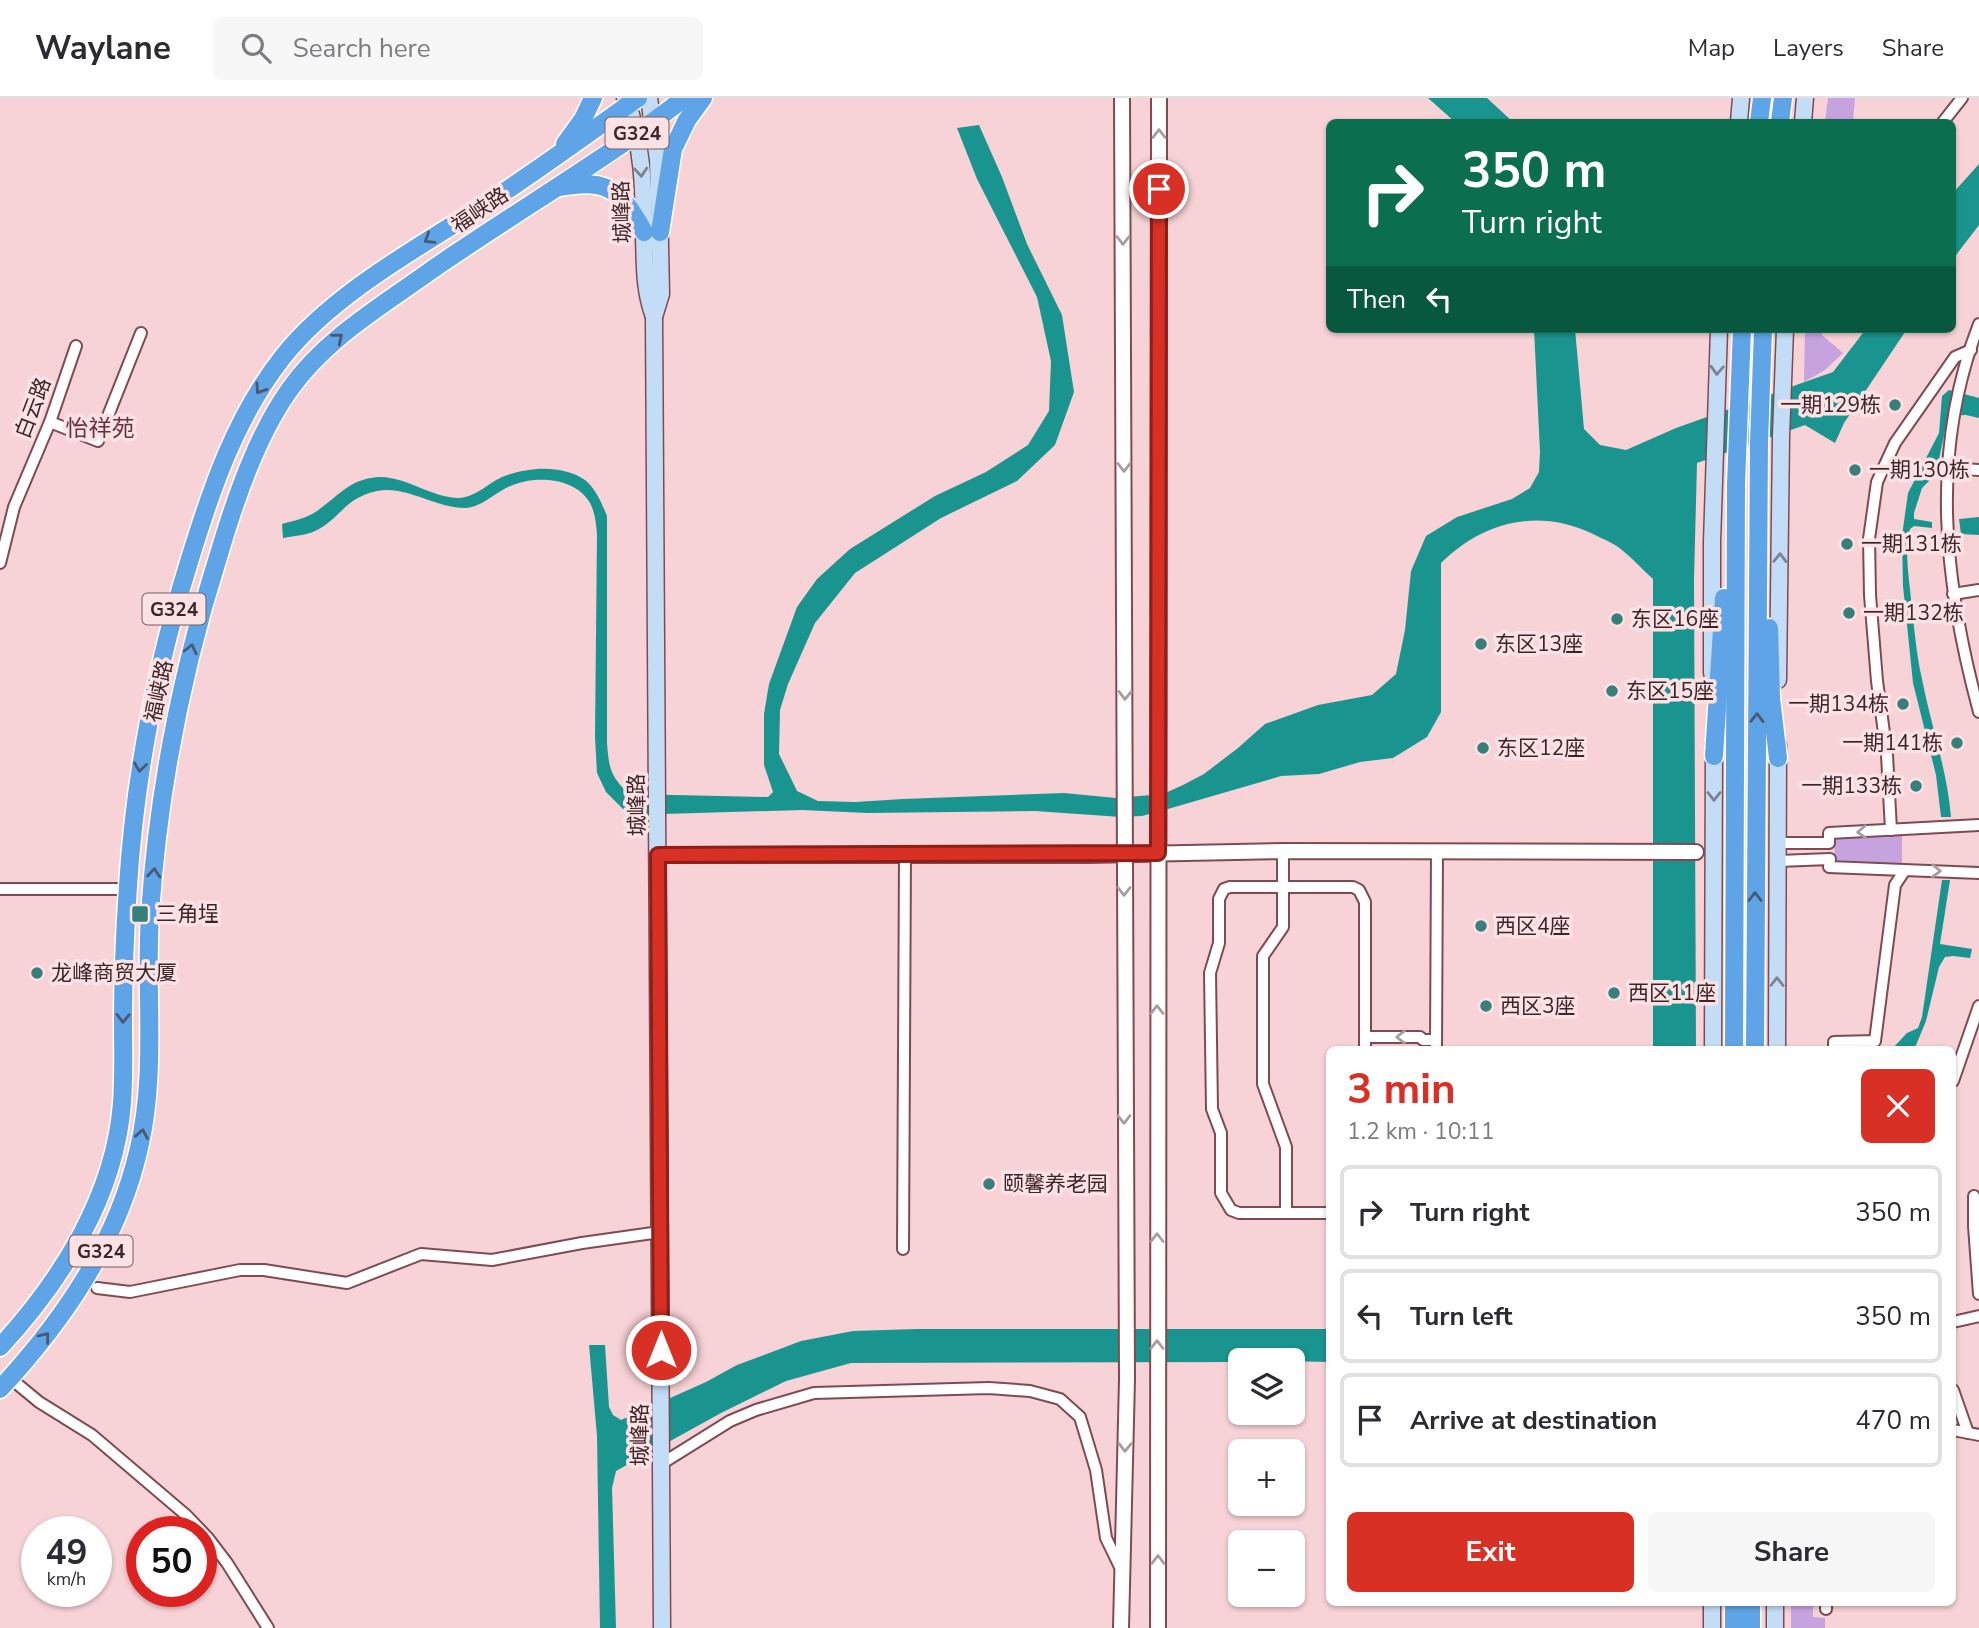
<!DOCTYPE html>
<meta charset="utf-8">
<style>
:root{--surface:#fff;--page:#f7f7f7;--text:#2b2b33;--muted:#7c7c81;--line:#e1e1e2;--accent:#d93025}
body{margin:0;font-family:"Nunito Sans","Noto Sans SC",sans-serif;background:var(--page);color:var(--text);height:100vh;display:flex;flex-direction:column;font-size:26px;white-space:nowrap}
*{box-sizing:border-box;margin:0}
p{font-size:23px;color:var(--muted)}
.icon{flex:none;width:38px;height:38px;fill:none;stroke:currentColor;stroke-width:2;stroke-linecap:round;stroke-linejoin:round}
.map{position:relative;flex:1;overflow:hidden}
.sheet{position:absolute;left:1326px;top:948px;width:630px;height:560px;display:flex;flex-direction:column;background:var(--surface);border-radius:10px;box-shadow:0 2px 5px #0004}
.sheet>*{flex:none}
.hud{position:absolute;left:1326px;top:21px;width:630px;height:214px;border-radius:10px;box-shadow:0 2px 5px #0004;background:#0b6e4f;color:#fff;overflow:hidden}
.fabs{position:absolute;left:1228px;top:1250px;display:grid;gap:14px}
.fabs a{display:grid;place-items:center;width:77px;height:77px;border-radius:10px;background:var(--surface);box-shadow:0 2px 5px #0004;font-size:35px}
.speed{position:absolute;left:21px;top:1418px;display:flex;gap:14px;font-size:35px;font-weight:700;text-align:center}
.speed>*{display:grid;place-content:center;width:91px;height:91px;border-radius:50%;background:var(--surface);box-shadow:0 2px 5px #0004;line-height:1}
.speed small{font-size:18px;font-weight:400}
.speed .limit{border:10px solid #d22;background:#fff;color:#111}
.pin{position:absolute;display:grid;place-items:center;width:60px;height:60px;color:#fff;margin:-30px;border:4px solid #fff;border-radius:50%;box-shadow:0 2px 7px #0007}
.me{position:absolute;width:77px;margin:-38px;rotate:0deg;stroke-linejoin:round;filter:drop-shadow(0 0 5px #0008)}
.turn{display:flex;align-items:center;gap:24px;height:147px;padding:0 21px;font-size:32px}
.turn .icon{width:91px;height:91px;stroke-width:2.5}
.turn b{display:block;font-size:49px;line-height:60px}
.then{display:flex;align-items:center;height:66px;padding:0 21px;background:#0003;gap:14px;font-size:26px}
.round{display:grid;place-items:center;flex:none;width:74px;height:74px;border-radius:10px;background:var(--page)}
.overview{display:flex;align-items:center;justify-content:space-between;height:119px;padding:0 21px}
h1{font-size:42px;font-weight:700;line-height:52px;color:var(--accent)}
.cta{display:flex;gap:14px;margin-top:auto;padding:14px 21px}
.cta a{flex:1;height:80px;border-radius:10px;background:var(--accent);color:#fff;font-size:28px;font-weight:700;line-height:80px;text-align:center}
.cta a+a{background:var(--page);color:var(--text)}
ul{padding:0;list-style:none}
li{display:flex;align-items:center;gap:21px;height:94px;margin:0 14px 10px;padding:0 7px;border:4px solid var(--line);border-radius:10px}
li div{flex:1}
li b{display:block;font-size:26px}
li em{font-style:normal}
header{display:flex;align-items:center;gap:42px;box-sizing:border-box;height:98px;padding:0 35px;background:var(--surface);border-bottom:2px solid var(--line)}
header strong{font-size:33px}
nav{display:flex;gap:38px;margin-inline-start:auto;font-size:24px}
.search{width:490px;height:63px;background:var(--page);display:flex;align-items:center;gap:18px;box-sizing:border-box;padding:0 24px;border-radius:10px;color:var(--muted);font-size:26px}
.map>svg:first-child{display:block}
</style>
<header>
<strong>Waylane</strong>
<div class="search"><svg class="icon" aria-label="search" viewBox="0 0 24 24"><circle cx="10" cy="10" r="6"/><path d="M15 15l6 6"/></svg>Search here</div>
<nav><a>Map</a><a>Layers</a><a>Share</a></nav>
</header>
<div class="map">
<svg width="1979" height="1530" viewBox="0 0 1979 1530">
<rect width="100%" height="100%" fill="#f7d2d6"/>
<g fill="#c6a3de">
<path d="M1828,0H1855L1853,24H1825Z"/>
<path d="M1805,231H1819L1823,238L1843,255L1825,272L1804,284Z"/>
<path d="M1902,738V767L1835,765L1834,740Z"/>
<path d="M1791,1505H1813V1519L1825,1520V1530H1791Z"/>
</g>
<g fill="#1a948f">
<path d="M1428,0H1487L1513,24H1455Z"/>
<path d="M979,27L1002,79L1027,146L1062,217L1074,294L1055,347L1017,383L941,420L855,475L815,525L788,586L780,612L779,656L797,693L818,703L855,704L903,701L1064,695L1116,700L1163,696L1183,687L1204,676L1238,650L1265,626L1318,607L1372,597L1396,576L1405,532L1411,473L1426,438L1457,419L1512,401L1530,390L1539,374L1540,354L1534,231H1575L1584,331L1600,347L1626,352L1676,330L1833,274L1866,231H1907L1844,325L1835,345L1805,327L1697,365L1694,481L1696,952H1653V481C1643,472 1633,461 1622,452C1614,445 1603,441 1593,436C1538,410 1484,423 1441,465V614L1427,639L1393,660L1360,664L1319,676L1281,678L1161,713L1142,718L1121,719L1035,713L867,715L802,712L629,717L606,694L597,675L595,639L597,436C596,425 595,414 590,405C575,378 532,377 508,389C495,395 480,410 465,410C435,410 406,387 377,393C345,400 342,418 319,431C309,437 295,438 283,440L282,426C293,423 307,420 317,413C336,400 347,384 371,380C401,374 429,400 459,400C476,399 487,386 502,379C527,369 562,366 585,382C596,391 602,406 607,418V645C609,670 610,678 629,696L768,699L773,694L764,667V616L769,586L797,509L817,481L850,451L935,398L986,374L1028,347L1049,313L1051,263L1037,199L977,81L957,30Z"/>
<path d="M1979,66V127L1953,161V95Z"/>
<path d="M1949,292L1979,300V320L1966,317L1948,318L1936,376L1922,390L1914,415V421L1932,424V430L1914,428L1910,431C1904,452 1909,479 1911,501C1914,527 1916,555 1922,581C1931,628 1947,671 1951,719H1941L1936,677L1913,585L1903,488L1902,438L1908,395L1939,335L1942,298Z"/>
<path d="M1979,419V437L1961,436L1959,421Z"/>
<path d="M1942,782H1950L1940,846L1972,851L1970,860L1953,858L1945,859L1939,869L1926,923L1914,952H1891L1907,935L1918,930L1922,919Z"/>
<path d="M917,1231H1330V1264L1241,1262V1264L851,1265L786,1283L721,1315L616,1373L612,1390L616,1530H600L597,1338L589,1247H605L609,1309L613,1317L621,1322L706,1284L737,1267L801,1243L853,1233Z"/>
</g>
<g fill="none" stroke-linecap="round" stroke-linejoin="round">
<g stroke="#7f4b53" stroke-width="14">
<g id="minor">
<path d="M1943,24L1962,0"/>
<path d="M1979,226C1929,355 1944,484 1979,614"/>
<path d="M50,324L98,343L141,235"/>
<path d="M1948,370L1979,372"/>
<path d="M0,465L14,409L50,324L76,248"/>
<path d="M1953,496L1979,492"/>
<path d="M1891,732L1887,657L1877,583L1870,497L1869,441L1877,384L1895,345L1955,259L1971,252"/>
<path d="M1778,745H1829V735L1979,727"/>
<path d="M1283,753V829L1263,858V986L1286,1049V1115"/>
<path d="M1778,763L1830,761L1829,769L1979,775"/>
<path d="M0,791H127"/>
<path d="M1365,939H1420L1423,942H1436"/>
<path d="M1436,952L1437,753"/>
<path d="M1834,952V944L1875,943L1895,787L1905,772"/>
<path d="M1953,983L1979,908"/>
<path d="M1974,1098V1128L1979,1196"/>
<path d="M1330,1115H1239L1231,1112L1221,1095V1035L1212,1011L1210,875L1219,845V801L1224,791L1230,789H1353L1359,792L1365,804V952"/>
<path d="M903,1151L905,758"/>
<path d="M97,1190L130,1194L240,1172H264L347,1185L421,1156L492,1162L582,1145L660,1134"/>
<path d="M1953,1224L1979,1218"/>
<path d="M10,1280L39,1304L92,1337L186,1417L208,1440L227,1465L268,1530"/>
<path d="M1953,1292L1968,1335"/>
<path d="M1953,1332L1979,1337"/>
<path d="M661,1366L730,1323L756,1312L814,1295L989,1290L1030,1293L1060,1301L1080,1319L1096,1372L1106,1440L1121,1471"/>
<path d="M1826,1505V1511"/>
</g>
</g>
<g stroke="#7f4b53" stroke-width="18">
<g id="tertiary">
<path d="M658,757H1088L1283,753L1696,754"/>
<path d="M1121,1530L1127,1281L1122,0"/>
<path d="M1158,1530L1159,0"/>
</g>
</g>
<g stroke="#7f4b53" stroke-width="19">
<g id="secondary">
<path d="M625,0C643,43 644,93 644,139C645,168 644,192 654,219"/>
<path d="M649,0L658,62L659,99L661,196L654,219L662,1530"/>
<path d="M1739,24L1741,0"/>
<path d="M1803,24L1805,0"/>
<path d="M1712,575V444L1719,231"/>
<path d="M1778,582L1781,338L1785,231"/>
<path d="M1713,952L1714,646"/>
<path d="M1777,952L1778,646"/>
<path d="M1712,1530V1505"/>
<path d="M1775,1530V1505"/>
</g>
</g>
<g stroke="#fff" stroke-width="21">
<g id="trunk">
<path d="M1759,24L1762,0"/>
<path d="M1780,24L1783,0"/>
<path d="M565,46L583,21L593,0"/>
<path d="M560,89C611,80 620,93 644,134"/>
<path d="M660,134L673,51L687,22L703,0"/>
<path d="M1769,530L1771,600L1778,660"/>
<path d="M1714,658L1724,500"/>
<path d="M1734,952L1736,386L1742,231"/>
<path d="M1755,952L1759,345L1763,231"/>
<path d="M0,1249C61,1183 115,1098 122,1005C124,978 123,950 123,923C123,878 125,832 128,788C135,677 156,570 189,464C211,392 235,320 282,260C328,201 408,155 472,115C529,79 583,39 638,0"/>
<path d="M0,1291C64,1222 118,1143 139,1050C157,974 145,893 150,816C158,693 182,573 219,456C235,402 257,337 290,291C326,240 383,207 433,171C500,125 569,83 635,37C652,25 668,12 685,0"/>
<path d="M1734,1530V1505"/>
<path d="M1751,1530V1505"/>
</g>
</g>
<use href="#minor" stroke="#fff" stroke-width="10"/>
<use href="#tertiary" stroke="#fff" stroke-width="14"/>
<use href="#secondary" stroke="#c3ddf6" stroke-width="16"/>
<use href="#trunk" stroke="#5fa4e7" stroke-width="18"/>
</g>
<defs><path id="oneway-chevron" d="M-2-3.5L2.5 0L-2 3.5" fill="none" stroke-width="1.6" stroke-linecap="round" stroke-linejoin="round" transform="scale(1.75)"/></defs>
<g stroke="#a79d9e">
<use href="#oneway-chevron" transform="translate(1159 36) rotate(-90)"/>
<use href="#oneway-chevron" transform="translate(1123 142) rotate(90)"/>
<use href="#oneway-chevron" transform="translate(1124 369) rotate(90)"/>
<use href="#oneway-chevron" transform="translate(1125 597) rotate(91)"/>
<use href="#oneway-chevron" transform="translate(1862 734) rotate(177)"/>
<use href="#oneway-chevron" transform="translate(1936 773) rotate(2)"/>
<use href="#oneway-chevron" transform="translate(1124 793) rotate(90)"/>
<use href="#oneway-chevron" transform="translate(1157 912) rotate(-90)"/>
<use href="#oneway-chevron" transform="translate(1401 939) rotate(180)"/>
<use href="#oneway-chevron" transform="translate(1124 1021) rotate(90)"/>
<use href="#oneway-chevron" transform="translate(1157 1140) rotate(-90)"/>
<use href="#oneway-chevron" transform="translate(1157 1247) rotate(-90)"/>
<use href="#oneway-chevron" transform="translate(1125 1349) rotate(91)"/>
<use href="#oneway-chevron" transform="translate(1158 1462) rotate(-90)"/>
</g>
<g stroke="#80818f">
<use href="#oneway-chevron" transform="translate(641 74) rotate(86)"/>
<use href="#oneway-chevron" transform="translate(1717 272) rotate(93)"/>
<use href="#oneway-chevron" transform="translate(1780 460) rotate(-89)"/>
<use href="#oneway-chevron" transform="translate(1714 698) rotate(90)"/>
<use href="#oneway-chevron" transform="translate(1777 884) rotate(-90)"/>
</g>
<g stroke="#4a5874">
<use href="#oneway-chevron" transform="translate(429 141) rotate(148)"/>
<use href="#oneway-chevron" transform="translate(338 240) rotate(-39)"/>
<use href="#oneway-chevron" transform="translate(260 291) rotate(123)"/>
<use href="#oneway-chevron" transform="translate(191 551) rotate(-77)"/>
<use href="#oneway-chevron" transform="translate(1757 620) rotate(-89)"/>
<use href="#oneway-chevron" transform="translate(140 669) rotate(98)"/>
<use href="#oneway-chevron" transform="translate(154 775) rotate(-85)"/>
<use href="#oneway-chevron" transform="translate(1755 799) rotate(-90)"/>
<use href="#oneway-chevron" transform="translate(123 920) rotate(91)"/>
<use href="#oneway-chevron" transform="translate(142 1036) rotate(-80)"/>
<use href="#oneway-chevron" transform="translate(45 1239) rotate(-51)"/>
</g>
<g fill="none" stroke-linecap="round" stroke-linejoin="round">
<g stroke="#8d1f18" stroke-width="18">
<path id="route" d="M661,1252L658,757L1158,755L1159,91"/>
</g>
<use href="#route" stroke="#d93025" stroke-width="12"/>
</g>
<g fill="#377f7b" stroke="#fce2e5" stroke-width="2.5">
<circle cx="1895" cy="307" r="7"/>
<circle cx="1855" cy="372" r="7"/>
<circle cx="1847" cy="446" r="7"/>
<circle cx="1849" cy="515" r="7"/>
<circle cx="1617" cy="521" r="7"/>
<circle cx="1481" cy="546" r="7"/>
<circle cx="1612" cy="593" r="7"/>
<circle cx="1903" cy="606" r="7"/>
<circle cx="1957" cy="645" r="7"/>
<circle cx="1483" cy="650" r="7"/>
<circle cx="1916" cy="688" r="7"/>
<rect x="131" y="807" width="18" height="18" rx="3.5"/>
<circle cx="1481" cy="828" r="7"/>
<circle cx="37" cy="875" r="7"/>
<circle cx="1614" cy="895" r="7"/>
<circle cx="1486" cy="908" r="7"/>
<circle cx="989" cy="1086" r="7"/>
</g>
<g text-anchor="middle" stroke-width="7" stroke-linejoin="round" paint-order="stroke">
<g fill="#fce2e5" stroke="#765e61" stroke-width="2">
<rect x="605.5" y="19.5" width="63" height="31" rx="5"/>
<rect x="142.5" y="495.5" width="63" height="31" rx="5"/>
<rect x="69.5" y="1137.5" width="63" height="31" rx="5"/>
</g>
<g font-size="19" font-weight="bold" fill="#3c2528">
<text x="637" y="42">G324</text>
<text x="174" y="518">G324</text>
<text x="101" y="1160">G324</text>
</g>
<g font-size="21" fill="#3c2528" stroke="#fce2e5">
<text transform="translate(480 112) rotate(-34)" y="7">福峡路</text>
<text transform="translate(622 114) rotate(-92)" y="7">城峰路</text>
<text transform="translate(33 310) rotate(-69)" y="7">白云路</text>
<text transform="translate(159 593) rotate(-78)" y="7">福峡路</text>
<text transform="translate(637 707) rotate(-91)" y="7">城峰路</text>
<text transform="translate(640 1337) rotate(-90)" y="7">城峰路</text>
</g>
<g font-size="21" fill="#3c2528" stroke="#fce2e5" text-anchor="start">
<text x="1881" y="314" text-anchor="end">一期129栋</text>
<text x="1869" y="379">一期130栋</text>
<text x="1861" y="453">一期131栋</text>
<text x="1863" y="522">一期132栋</text>
<text x="1631" y="528">东区16座</text>
<text x="1495" y="553">东区13座</text>
<text x="1626" y="600">东区15座</text>
<text x="1889" y="613" text-anchor="end">一期134栋</text>
<text x="1943" y="652" text-anchor="end">一期141栋</text>
<text x="1497" y="657">东区12座</text>
<text x="1902" y="695" text-anchor="end">一期133栋</text>
<text x="156" y="823">三角埕</text>
<text x="1495" y="835">西区4座</text>
<text x="51" y="882">龙峰商贸大厦</text>
<text x="1628" y="902">西区11座</text>
<text x="1500" y="915">西区3座</text>
<text x="1003" y="1093">颐馨养老园</text>
</g>
<g font-size="23" fill="#64323a" stroke="#fce2e5">
<text x="100" y="338">怡祥苑</text>
</g>
</g>
</svg>
<div class="fabs">
<a><svg class="icon" aria-label="layers" viewBox="0 0 24 24"><path d="M12 4l9 5-9 5-9-5zM3 14l9 5 9-5"/></svg></a>
<a>+</a>
<a>−</a>
</div>
<div class="speed"><div>49<small>km/h</small></div><div class="limit">50</div></div>
<div class="pin" style="left:1159px;top:91px;background:#d93025"><svg class="icon" aria-label="arrive" viewBox="0 0 24 24"><path d="M6 21V4h12l-3 4 3 4H6"/></svg></div>
<svg class="me" style="left:661px;top:1252px" viewBox="-20 -20 40 40"><circle r="17" fill="#d93025" stroke="#fff" stroke-width="3"/><path d="M0-11L8 9 0 5-8 9z" fill="#fff"/></svg>
<div class="hud">
<div class="turn"><svg class="icon" aria-label="right" viewBox="0 0 24 24"><path d="M7 20v-9h11M14 6l5 5-5 5"/></svg><div><b>350 m</b>Turn right</div></div>
<div class="then">Then<svg class="icon" aria-label="left" viewBox="0 0 24 24"><path d="M17 20v-9H6M10 6l-5 5 5 5"/></svg></div>
</div>
<section class="sheet">
<div class="overview"><div><h1>3 min</h1><p>1.2 km · 10:11</p></div><a class="round" style="background:#d93025;color:#fff"><svg class="icon" aria-label="close" viewBox="0 0 24 24"><path d="M6 6l12 12M18 6L6 18"/></svg></a></div>
<ul>
<li><svg class="icon" aria-label="right" viewBox="0 0 24 24"><path d="M7 20v-9h11M14 6l5 5-5 5"/></svg><div><b>Turn right</b></div><em>350 m</em></li>
<li><svg class="icon" aria-label="left" viewBox="0 0 24 24"><path d="M17 20v-9H6M10 6l-5 5 5 5"/></svg><div><b>Turn left</b></div><em>350 m</em></li>
<li><svg class="icon" aria-label="arrive" viewBox="0 0 24 24"><path d="M6 21V4h12l-3 4 3 4H6"/></svg><div><b>Arrive at destination</b></div><em>470 m</em></li>
</ul>
<div class="cta"><a>Exit</a><a>Share</a></div>
</section>
</div>
